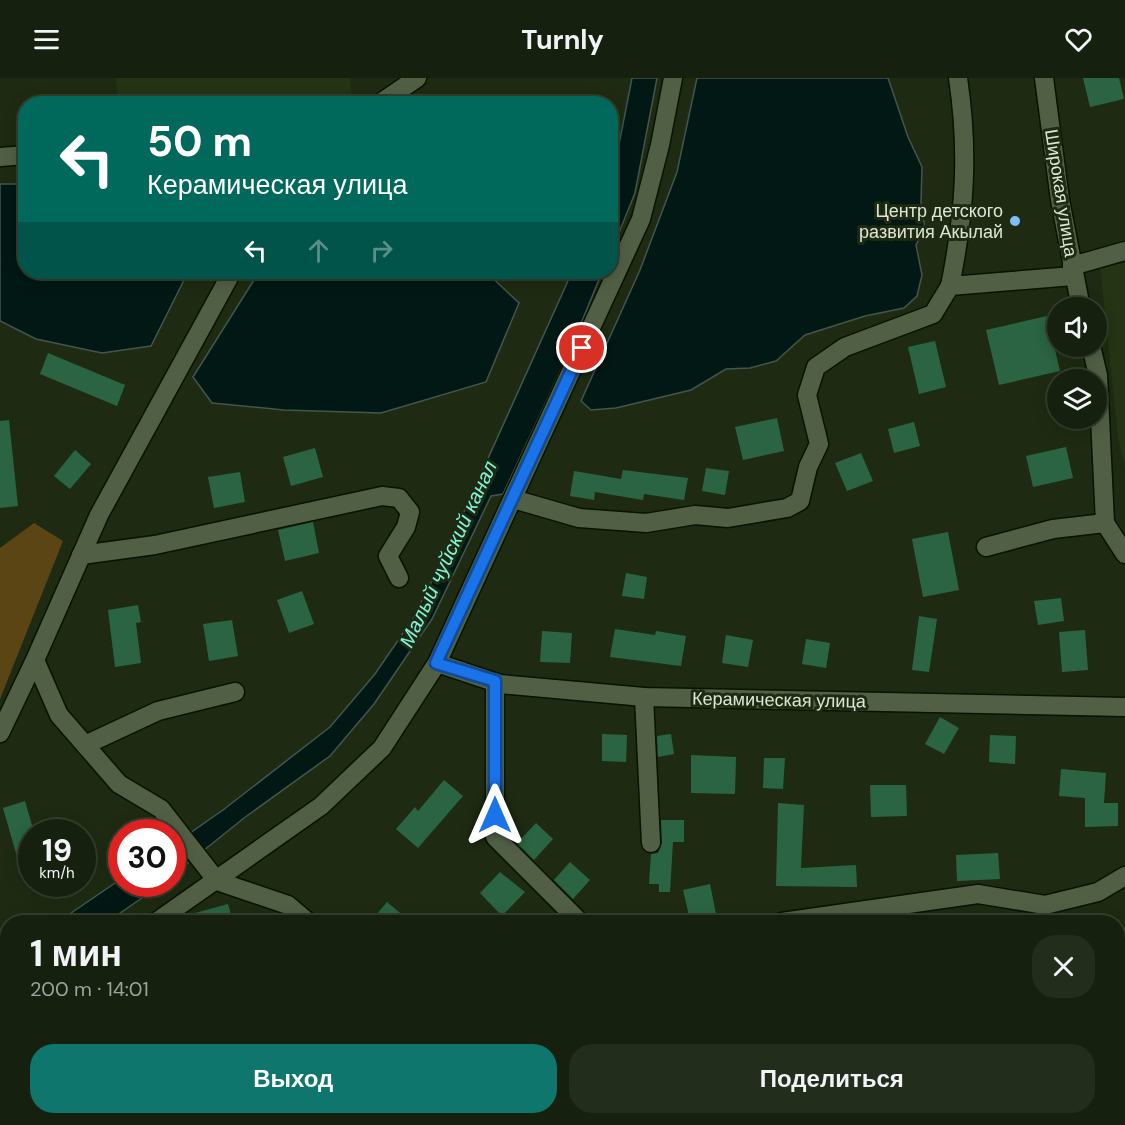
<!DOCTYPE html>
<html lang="ru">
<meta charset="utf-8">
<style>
:root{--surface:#16200e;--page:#232d1c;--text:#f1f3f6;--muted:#9ea39e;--line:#353e2e;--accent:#0f766e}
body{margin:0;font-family:"DM Sans",sans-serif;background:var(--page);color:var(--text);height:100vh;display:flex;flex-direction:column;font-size:22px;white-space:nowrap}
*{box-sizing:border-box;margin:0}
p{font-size:20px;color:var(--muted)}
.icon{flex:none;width:33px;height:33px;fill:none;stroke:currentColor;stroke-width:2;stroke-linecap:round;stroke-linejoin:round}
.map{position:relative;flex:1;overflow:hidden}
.sheet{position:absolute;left:0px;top:837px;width:1125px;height:210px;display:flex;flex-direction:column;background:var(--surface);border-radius:24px 24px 0 0;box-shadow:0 3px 15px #0003,0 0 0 2px var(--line)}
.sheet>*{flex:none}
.hud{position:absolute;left:18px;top:18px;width:600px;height:183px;border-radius:24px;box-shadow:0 3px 15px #0003,0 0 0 2px var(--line);background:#00695c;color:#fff;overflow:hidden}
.tools{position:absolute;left:1047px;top:219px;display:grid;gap:12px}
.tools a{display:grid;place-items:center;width:60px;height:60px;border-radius:50%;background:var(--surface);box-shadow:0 3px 15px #0003,0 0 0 2px var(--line);font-size:30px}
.speed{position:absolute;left:18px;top:741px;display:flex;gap:12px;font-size:30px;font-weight:700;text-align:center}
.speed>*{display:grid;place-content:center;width:78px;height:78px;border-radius:50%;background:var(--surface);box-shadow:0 3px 15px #0003,0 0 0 2px var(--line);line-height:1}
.speed small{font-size:15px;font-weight:400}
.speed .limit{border:9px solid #d22;background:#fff;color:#111}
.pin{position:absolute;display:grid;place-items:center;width:51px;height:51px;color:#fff;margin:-26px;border:3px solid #fff;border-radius:50%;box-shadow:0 2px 6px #0007}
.me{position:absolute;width:66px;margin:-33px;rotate:0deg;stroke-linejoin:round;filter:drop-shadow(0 0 4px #0008)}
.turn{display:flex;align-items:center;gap:21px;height:126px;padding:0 30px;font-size:27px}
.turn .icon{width:78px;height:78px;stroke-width:2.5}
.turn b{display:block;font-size:42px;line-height:51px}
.lanes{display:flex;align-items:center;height:57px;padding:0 30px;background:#0003;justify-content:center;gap:30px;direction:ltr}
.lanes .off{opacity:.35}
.round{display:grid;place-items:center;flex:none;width:63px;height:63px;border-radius:24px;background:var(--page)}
.summary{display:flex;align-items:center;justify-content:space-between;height:102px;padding:0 30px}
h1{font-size:36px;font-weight:700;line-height:45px}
.button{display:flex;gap:12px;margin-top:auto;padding:12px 30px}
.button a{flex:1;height:69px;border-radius:24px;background:var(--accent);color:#fff;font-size:24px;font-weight:700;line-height:69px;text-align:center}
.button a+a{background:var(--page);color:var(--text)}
header{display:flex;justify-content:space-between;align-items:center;height:78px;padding:0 30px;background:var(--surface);font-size:27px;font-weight:700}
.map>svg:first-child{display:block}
</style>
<header><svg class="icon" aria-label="menu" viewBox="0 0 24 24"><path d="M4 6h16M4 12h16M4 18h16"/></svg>Turnly<svg class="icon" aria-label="heart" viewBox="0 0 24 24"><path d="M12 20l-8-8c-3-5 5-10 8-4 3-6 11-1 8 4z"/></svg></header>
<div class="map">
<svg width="1125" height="1047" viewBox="0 0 1125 1047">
<rect width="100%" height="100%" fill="#1e2b12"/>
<g fill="#243415">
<path d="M116,0H350L352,25H118Z"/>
<path d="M1125,175V389L1118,360L1099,177Z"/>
</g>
<path fill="#5b4515" d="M34,445L63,463L0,621V470Z"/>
<g fill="#011814" stroke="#43564e" stroke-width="1.5">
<path d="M632,0H657L635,115L611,174V100L615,87Z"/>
<path d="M697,0H888L908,59L922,89L921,124L925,151L916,167L922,197L917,218L904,230L865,238L805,257L776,283L750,290L726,291L691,312L616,330L591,332L581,323L640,192L677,94Z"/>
<path d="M0,106H25L26,194H188L151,268L102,275L36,261L0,243Z"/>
<path d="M259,194H486L519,225L486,304L381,335L284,332L212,325L193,299Z"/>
<path d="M572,194H602L571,270L503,416L491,418L432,541L374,626L330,678L244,740L173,797V767L223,732L330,649L375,596L412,542L440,487Z"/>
<path d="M121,801L122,806H162L107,844H58Z"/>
</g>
<g fill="#2b6442">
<path d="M1083,0H1119L1124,21L1090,29Z"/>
<path d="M1047,238L1060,293L999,307L986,252Z"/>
<path d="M935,263L946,309L919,316L908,269Z"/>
<path d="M48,275L125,307L117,328L40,296Z"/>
<path d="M777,340L784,373L743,382L735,349Z"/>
<path d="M9,342L18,428L0,430V343Z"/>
<path d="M914,344L920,368L894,375L888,351Z"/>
<path d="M1066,369L1073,400L1033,409L1026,378Z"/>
<path d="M315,370L323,399L291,408L283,379Z"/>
<path d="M75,372L91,386L70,411L54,398Z"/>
<path d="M861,375L873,403L847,413L835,385Z"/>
<path d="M706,390L729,393L725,417L702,413Z"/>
<path d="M623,392L688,400L684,422L644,416L643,422L595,414L594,422L570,418L574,393L621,401Z"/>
<path d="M240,394L245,424L214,430L208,399Z"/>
<path d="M313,444L319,475L285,483L278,452Z"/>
<path d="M948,454L959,512L923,519L912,461Z"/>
<path d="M626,495L647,499L644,521L622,518Z"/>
<path d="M302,513L314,546L289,555L277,522Z"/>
<path d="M1061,520L1064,543L1038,547L1034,523Z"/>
<path d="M138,527L141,544L136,545L141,585L115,589L108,532Z"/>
<path d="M919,538L937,541L929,594L912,592Z"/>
<path d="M232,542L238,578L209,583L203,546Z"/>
<path d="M615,551L655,557L656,553L686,558L681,588L610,579Z"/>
<path d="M1085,552L1088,592L1062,594L1059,554Z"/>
<path d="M542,553L572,555L570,585L540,584Z"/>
<path d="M726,557L753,562L748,589L722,585Z"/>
<path d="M806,561L830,565L826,590L802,586Z"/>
<path d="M940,639L959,650L944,676L925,666Z"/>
<path d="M602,656L627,657L626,684L602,683Z"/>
<path d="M671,656L674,676L658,679L657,658Z"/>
<path d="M990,657L1016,658L1015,686L989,684Z"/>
<path d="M691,677L736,679L735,716L691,715Z"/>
<path d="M764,680H785L783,711L763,710Z"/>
<path d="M1061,691L1106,695L1104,725H1118V748L1085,749V720L1059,718Z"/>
<path d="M444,702L463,718L418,770L396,751L415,729L418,733Z"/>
<path d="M870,707H906L907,738L871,739Z"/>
<path d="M25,723L34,754H32V782L19,786L3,730Z"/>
<path d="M778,725L804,727L801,790L856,787L857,809L776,808Z"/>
<path d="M661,742H684V764H673L670,814H659V806H649L651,776L658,775L662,765Z"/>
<path d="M536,745L553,761L534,782L517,765Z"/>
<path d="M998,775L1000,801L957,803L956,777Z"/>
<path d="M570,784L590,802L573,821L554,802Z"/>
<path d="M500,794L525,814L502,838L480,815Z"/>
<path d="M710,806L716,836L690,842L683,812Z"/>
<path d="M387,824L411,844H370Z"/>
<path d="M228,826L233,844H177L184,838Z"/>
</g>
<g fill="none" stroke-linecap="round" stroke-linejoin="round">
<g stroke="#081300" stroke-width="21">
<g id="minor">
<path d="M1044,0L1060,122L1081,230"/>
<path d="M379,26L417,0"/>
<path d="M0,79L26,77"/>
<path d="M1072,188L1125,173"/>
<path d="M950,208C965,134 969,74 958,0"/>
<path d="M1091,268L1098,297L1105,445L1125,476"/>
<path d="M513,421L579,440L646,445L695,437L728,440L787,430L800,423L808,389L819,366L807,317L816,289L845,269L933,236L950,208L1073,198"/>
<path d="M986,469L1053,451L1105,445"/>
<path d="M81,477L155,467L382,418L399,420L410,434L406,449L388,478L399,500"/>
<path d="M35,582L59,637L119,706L161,731L217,803L288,827L308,844"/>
<path d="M437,585L500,606L644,619L1125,629"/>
<path d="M495,604V759L580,844"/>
<path d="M644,619L651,765"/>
<path d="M0,655L35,582L99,437L232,194"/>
<path d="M85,667L158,633L235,614"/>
<path d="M156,844L321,728L382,670L437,585L641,141L660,67L673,0"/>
<path d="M782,844L978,816L1045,827L1098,814L1125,798"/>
<path d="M0,950L8,945"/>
<path d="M630,1040L631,1046"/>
</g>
</g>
<use href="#minor" stroke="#516045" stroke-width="18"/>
</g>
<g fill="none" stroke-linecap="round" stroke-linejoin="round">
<g stroke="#114b97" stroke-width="15">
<path id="route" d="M495,737V603L436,585L582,270"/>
</g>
<use href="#route" stroke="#1a73e8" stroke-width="10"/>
</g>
<circle fill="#82bcfa" stroke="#1e2b12" stroke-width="2" cx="1015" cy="143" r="6"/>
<g text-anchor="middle" stroke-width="6" stroke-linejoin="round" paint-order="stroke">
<g font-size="18" fill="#dde6d6" stroke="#1e2b12">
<text transform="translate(1061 115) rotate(81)" y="6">Широкая улица</text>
<text transform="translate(779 622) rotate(1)" y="6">Керамическая улица</text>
</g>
<g font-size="18" fill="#dde6d6" stroke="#1e2b12" text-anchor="end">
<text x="1003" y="139">Центр детского<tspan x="1003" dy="21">развития Акылай</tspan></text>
</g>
<g font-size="20" font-style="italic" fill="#80f5de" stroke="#1e2b12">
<text transform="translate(448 476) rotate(-65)" y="7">Малый чуйский канал</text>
</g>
</g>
</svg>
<div class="tools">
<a><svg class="icon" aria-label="sound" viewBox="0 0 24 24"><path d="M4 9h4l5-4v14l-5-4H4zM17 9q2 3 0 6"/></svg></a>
<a><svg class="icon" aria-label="layers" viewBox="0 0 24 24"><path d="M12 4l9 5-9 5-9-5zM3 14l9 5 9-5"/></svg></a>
</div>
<div class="speed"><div>19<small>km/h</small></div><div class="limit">30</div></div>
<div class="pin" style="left:582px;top:270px;background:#d93025"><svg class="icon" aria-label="arrive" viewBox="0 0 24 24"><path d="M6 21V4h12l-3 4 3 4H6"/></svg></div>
<svg class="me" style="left:495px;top:737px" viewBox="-20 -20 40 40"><path d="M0-17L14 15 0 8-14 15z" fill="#1a73e8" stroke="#fff" stroke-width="4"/></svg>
<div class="hud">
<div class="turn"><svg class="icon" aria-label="left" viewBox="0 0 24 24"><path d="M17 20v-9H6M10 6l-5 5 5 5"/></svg><div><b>50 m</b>Керамическая улица</div></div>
<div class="lanes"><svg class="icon" aria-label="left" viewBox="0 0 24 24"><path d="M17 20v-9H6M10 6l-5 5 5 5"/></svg><svg class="icon off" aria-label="ahead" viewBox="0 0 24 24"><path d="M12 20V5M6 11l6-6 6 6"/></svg><svg class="icon off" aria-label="right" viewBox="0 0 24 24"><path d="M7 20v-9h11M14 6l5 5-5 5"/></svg></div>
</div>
<section class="sheet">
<div class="summary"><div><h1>1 мин</h1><p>200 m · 14:01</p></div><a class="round"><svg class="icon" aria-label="close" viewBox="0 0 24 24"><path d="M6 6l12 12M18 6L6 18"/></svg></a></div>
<div class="button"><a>Выход</a><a>Поделиться</a></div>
</section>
</div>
